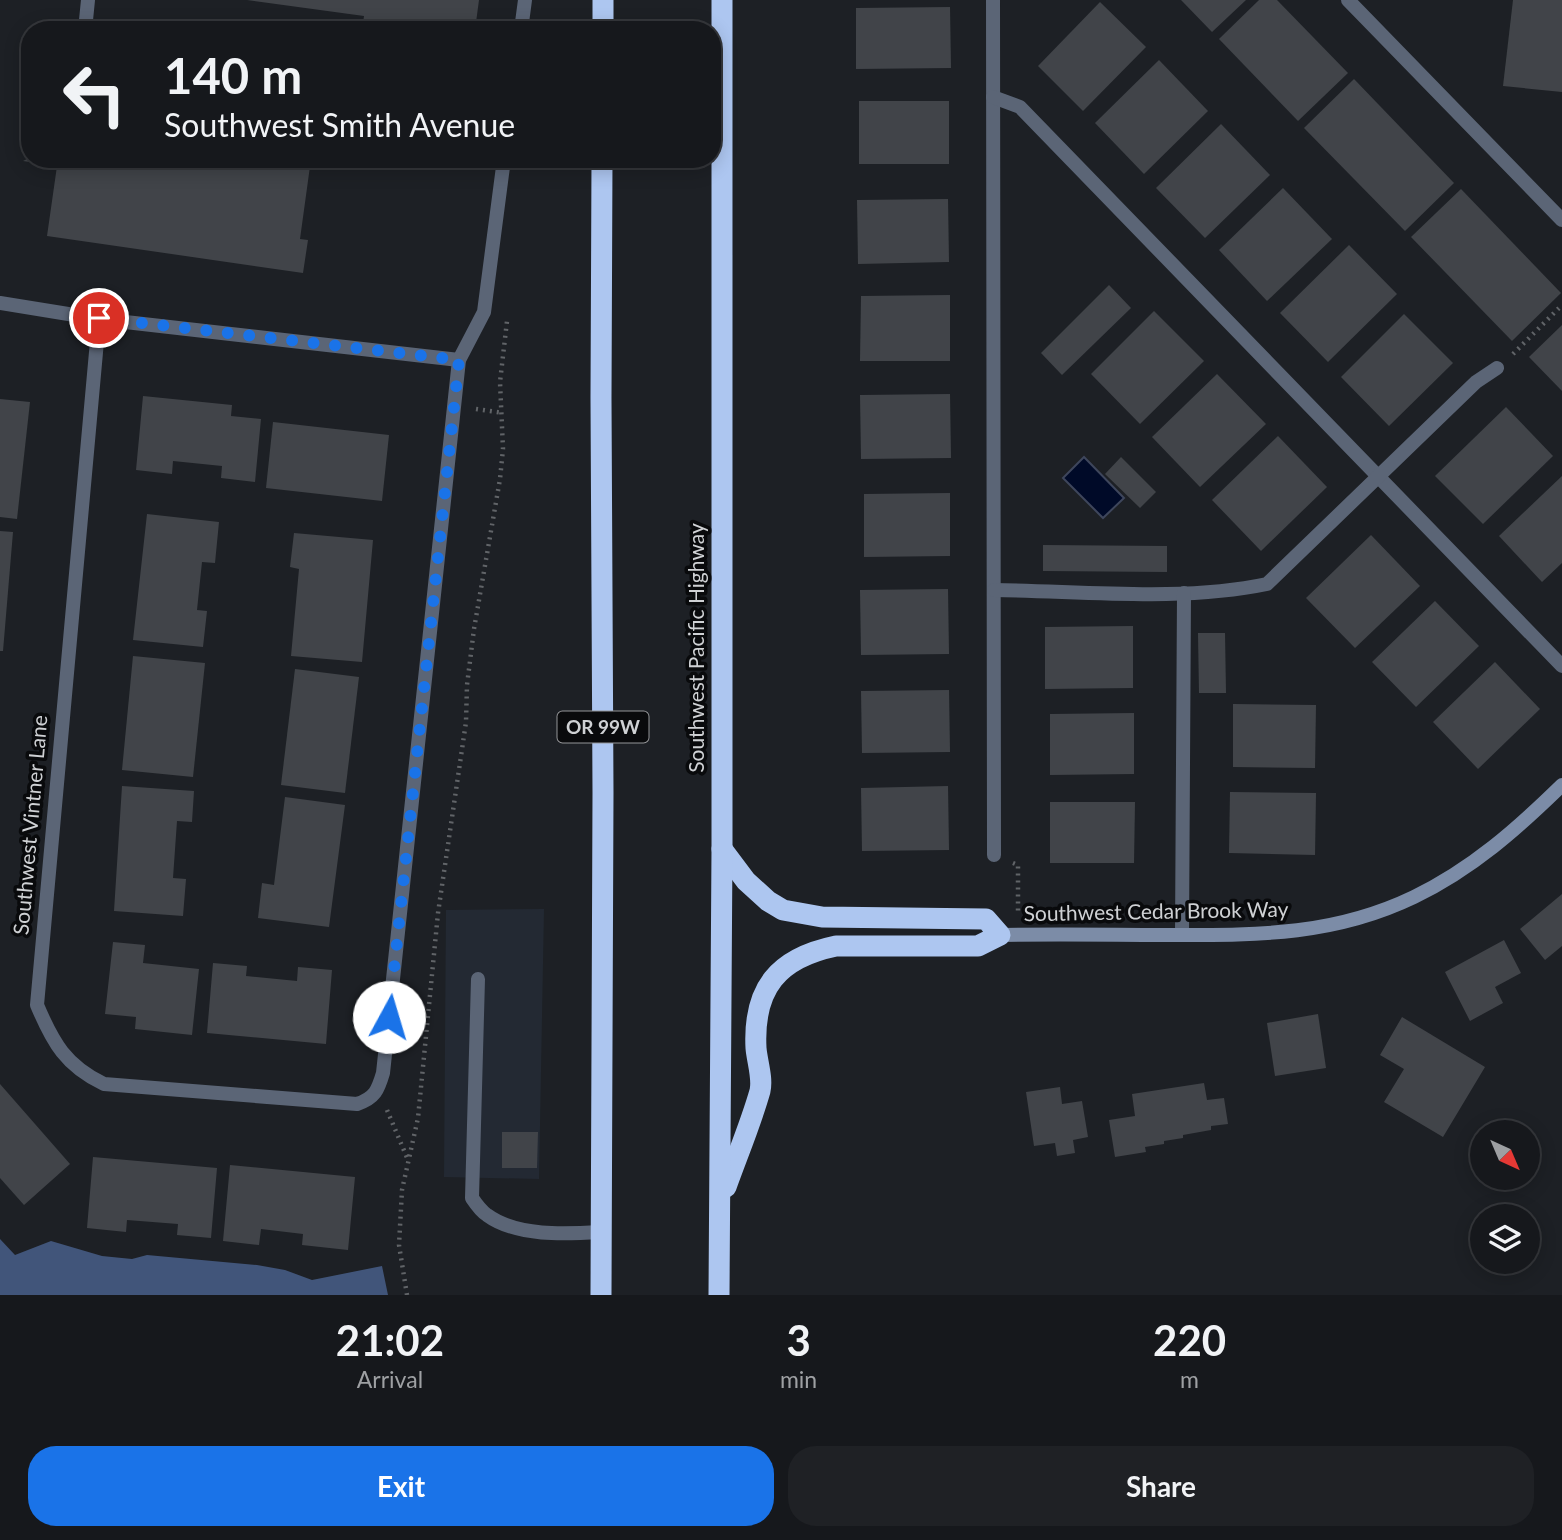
<!DOCTYPE html>
<style>
:root{--surface:#16181c;--page:#1f2125;--text:#f1f3f6;--muted:#9ea0a3;--line:#35373b;--accent:#1a73e8}
body{margin:0;font-family:Lato,sans-serif;background:var(--page);color:var(--text);height:100vh;display:flex;flex-direction:column;font-size:26px;white-space:nowrap}
*{box-sizing:border-box;margin:0}
p{font-size:23px;color:var(--muted)}
.icon{flex:none;width:38px;height:38px;fill:none;stroke:currentColor;stroke-width:2;stroke-linecap:round;stroke-linejoin:round}
.map{position:relative;height:1295px;overflow:hidden}
.drawer{display:flex;flex-direction:column;background:var(--surface);flex:1}
.drawer>*{flex:none}
.hud{position:absolute;left:21px;top:21px;width:700px;height:147px;border-radius:28px;box-shadow:0 4px 18px #0003,0 0 0 2px var(--line);background:#16181c;color:var(--text);overflow:hidden}
.needle{width:46px;rotate:136deg}
.buttons{position:absolute;left:1470px;top:1120px;display:grid;gap:14px}
.buttons a{display:grid;place-items:center;width:70px;height:70px;border-radius:50%;background:var(--surface);box-shadow:0 4px 18px #0003,0 0 0 2px var(--line);font-size:35px}
.pin{position:absolute;display:grid;place-items:center;width:60px;height:60px;color:#fff;margin:-30px;border:4px solid #fff;border-radius:50%;box-shadow:0 2px 7px #0007}
.me{position:absolute;width:77px;margin:-38px;rotate:6deg;stroke-linejoin:round;filter:drop-shadow(0 0 5px #0008)}
.turn{display:flex;align-items:center;gap:24px;height:147px;padding:0 28px;font-size:32px}
.turn .icon{width:91px;height:91px;stroke-width:2.5}
.turn b{display:block;font-size:49px;line-height:60px}
.eta{display:flex;justify-content:space-evenly;align-items:center;height:119px;text-align:center}
.eta b{font-size:42px;font-weight:700;line-height:49px}
.button{display:flex;gap:14px;margin-top:auto;padding:14px 28px}
.button a{flex:1;height:80px;border-radius:28px;background:var(--accent);color:#fff;font-size:28px;font-weight:700;line-height:80px;text-align:center}
.button a+a{background:var(--page);color:var(--text)}
.map>svg:first-child{display:block}
</style>
<div class="map">
<svg width="1562" height="1295" viewBox="0 0 1562 1295">
<rect width="100%" height="100%" fill="#1d2025"/>
<path fill="#232933" d="M544,909L539,1179L444,1177L446,910Z"/>
<path fill="#41557a" d="M0,1239L15,1255L51,1241L102,1256L132,1259L147,1255L257,1265L285,1270L312,1280L382,1266L388,1295H0Z"/>
<path fill="#000a28" stroke="#3e465c" stroke-width="2" d="M1084,457L1124,498L1103,518L1063,478Z"/>
<g fill="#414449">
<path d="M247,0H479L475,30H445L412,26L411,30H362L364,16Z"/>
<path d="M1181,0H1246L1212,32Z"/>
<path d="M1259,0H1277L1348,73L1298,121L1219,39Z"/>
<path d="M1513,0H1562V92L1503,86Z"/>
<path d="M1100,2L1146,47L1083,111L1038,66Z"/>
<path d="M950,7L951,68L856,69V8Z"/>
<path d="M1159,60L1208,111L1144,174L1095,123Z"/>
<path d="M1354,79L1454,183L1405,231L1304,128Z"/>
<rect x="859" y="101" width="90" height="63"/>
<path d="M1221,124L1270,175L1205,238L1156,188Z"/>
<path d="M28,154L30,159H311L300,239L308,240L303,273L47,236L57,166L23,161L27,159Z"/>
<path d="M1283,188L1332,239L1267,301L1219,250Z"/>
<path d="M1461,189L1561,293L1512,341L1411,237Z"/>
<path d="M948,199L949,262L858,264L857,200Z"/>
<path d="M1349,245L1397,294L1328,362L1280,313Z"/>
<path d="M1109,285L1131,308L1062,375L1041,353Z"/>
<path d="M950,295V361H860L861,296Z"/>
<path d="M1154,311L1204,361L1140,424L1091,374Z"/>
<path d="M1404,314L1453,363L1389,426L1341,377Z"/>
<path d="M1562,325V391L1529,357Z"/>
<path d="M1217,374L1266,424L1200,487L1152,437Z"/>
<path d="M950,394L951,458L861,459L860,395Z"/>
<path d="M143,396L232,405L231,416L261,419L255,482L221,478L222,466L173,461L172,474L136,470Z"/>
<path d="M0,399L30,402L17,519L0,517Z"/>
<path d="M1506,407L1553,456L1483,524L1435,476Z"/>
<path d="M273,422L389,435L382,501L266,488Z"/>
<path d="M1278,436L1327,487L1261,551L1212,500Z"/>
<path d="M1121,457L1156,492L1140,508L1105,474Z"/>
<path d="M1562,476V563L1542,582L1499,536Z"/>
<path d="M950,493V556L864,557V494Z"/>
<path d="M147,514L219,522L215,563L202,562L197,610L207,611L203,647L133,640Z"/>
<path d="M0,531L13,532L3,651H0Z"/>
<path d="M294,533L373,540L362,662L291,656L299,569L290,567Z"/>
<path d="M1371,535L1420,586L1355,648L1306,598Z"/>
<path d="M1043,545L1167,546V572L1043,571Z"/>
<path d="M948,589L949,654L861,655L860,590Z"/>
<path d="M1435,601L1479,646L1416,707L1372,662Z"/>
<path d="M1133,626V688L1045,689V627Z"/>
<path d="M1198,633H1225L1226,693H1199Z"/>
<path d="M133,656L205,663L193,777L122,770Z"/>
<path d="M1495,662L1540,709L1478,769L1433,722Z"/>
<path d="M295,669L359,677L345,793L281,785Z"/>
<path d="M949,690L950,752L862,753L861,691Z"/>
<path d="M1233,704L1316,705L1315,768L1233,767Z"/>
<path d="M1134,713V774L1050,775V714Z"/>
<path d="M122,786L194,791L192,822L177,821L173,878L186,879L183,916L114,911Z"/>
<path d="M948,786L949,850L862,851L861,788Z"/>
<path d="M1230,792L1316,793L1315,855L1229,853Z"/>
<path d="M285,797L345,805L329,927L258,918L262,883L274,885Z"/>
<path d="M1050,802H1135L1134,863H1050Z"/>
<path d="M1562,894V946L1545,960L1520,929Z"/>
<path d="M1504,940L1521,973L1495,987L1503,1003L1470,1021L1445,972Z"/>
<path d="M113,942L145,945L143,963L199,969L192,1035L135,1029L136,1017L105,1014Z"/>
<path d="M213,963L247,966L246,976L297,981L298,967L332,970L326,1044L207,1033Z"/>
<path d="M1318,1014L1326,1068L1275,1076L1267,1023Z"/>
<path d="M1402,1017L1485,1067L1443,1137L1384,1102L1404,1069L1380,1055Z"/>
<path d="M1204,1083L1207,1100L1224,1098L1228,1124L1211,1126V1130L1183,1135V1138L1164,1141V1144L1145,1147L1146,1152L1115,1157L1109,1120L1135,1116L1132,1094Z"/>
<path d="M0,1084L70,1164L24,1205L0,1178Z"/>
<path d="M1060,1087L1062,1104L1082,1101L1088,1137L1073,1140L1075,1153L1057,1156L1055,1143L1034,1146L1026,1092Z"/>
<path d="M502,1132H538L537,1168H502Z"/>
<path d="M93,1157L217,1168L211,1238L177,1235L178,1224L127,1220L126,1232L87,1228Z"/>
<path d="M230,1165L355,1177L348,1250L302,1245L303,1234L261,1229L259,1245L223,1241Z"/>
</g>
<g fill="none" stroke-linecap="round" stroke-linejoin="round">
<g stroke="#616468" stroke-width="4.5" stroke-dasharray="2 5" stroke-linecap="butt">
<path d="M1513,354L1562,305"/>
<path d="M476,409L503,413"/>
<path d="M1013,863L1018,865V913"/>
<path d="M387,1110L408,1160"/>
<path d="M407,1295L399,1245L402,1190L418,1118L438,913L466,722L467,685L474,629L500,479L503,449L500,382L507,321"/>
</g>
<g stroke="#5b6576" stroke-width="14">
<path d="M993,0L994,855"/>
<path d="M85,30L88,0"/>
<path d="M993,97L1020,107L1562,666"/>
<path d="M994,590C1082,591 1181,602 1267,584L1476,382L1497,368"/>
<path d="M1182,935L1184,593"/>
<path d="M478,979L472,1198C476,1204 481,1211 487,1215C517,1237 566,1234 601,1232"/>
</g>
<g stroke="#5b6576" stroke-width="14">
<path d="M1348,0L1562,220"/>
<path d="M521,30L525,0"/>
<path d="M0,303L99,319L459,360"/>
<path d="M99,319L37,1005C53,1043 66,1066 104,1084L357,1104C375,1098 378,1090 383,1073L459,360L484,312L504,159"/>
</g>
<path stroke="#7c8ca7" stroke-width="14" d="M1000,935C1058,934 1117,935 1175,935C1261,935 1335,935 1414,897C1472,869 1517,829 1562,785"/>
<g stroke="#adc6f0" stroke-width="21">
<path d="M603,30V0"/>
<path d="M722,849L746,881L768,901L783,910L822,917L986,919L1000,935L978,946H836C778,958 753,988 756,1048C757,1061 763,1078 760,1091C751,1123 737,1156 726,1187"/>
<path d="M601,1295L603,793L601,398L602,159"/>
<path d="M719,1295L722,849V0"/>
</g>
</g>
<g fill="none" stroke-linecap="round" stroke-linejoin="round">
<path stroke="#1a73e8" stroke-width="12" stroke-dasharray="0 21.6" d="M99,318L459,360L389,1017"/>
</g>
<g text-anchor="middle" stroke-width="7" stroke-linejoin="round" paint-order="stroke">
<rect fill="#090a0c" stroke="#949598" stroke-width="2" x="557.5" y="711.5" width="91" height="31" rx="5"/>
<g font-size="19" font-weight="bold" fill="#cfd1d4">
<text x="603" y="734">OR 99W</text>
</g>
<g font-size="21" fill="#cfd1d4" stroke="#090a0c">
<text transform="translate(697 648) rotate(-90)" y="7">Southwest Pacific Highway</text>
<text transform="translate(31 825) rotate(-85)" y="7">Southwest Vintner Lane</text>
<text transform="translate(1156 912) rotate(-1)" y="7">Southwest Cedar Brook Way</text>
</g>
</g>
</svg>
<div class="buttons">
<a><svg class="needle" viewBox="-14 -14 28 28"><path d="M0-13l5 13h-10z" fill="#e53935"/><path d="M0 13l5-13h-10z" fill="#9ea0a3"/></svg></a>
<a><svg class="icon" aria-label="layers" viewBox="0 0 24 24"><path d="M12 4l9 5-9 5-9-5zM3 14l9 5 9-5"/></svg></a>
</div>
<div class="pin" style="left:99px;top:318px;background:#d93025"><svg class="icon" aria-label="arrive" viewBox="0 0 24 24"><path d="M6 21V4h12l-3 4 3 4H6"/></svg></div>
<svg class="me" style="left:389px;top:1017px" viewBox="-20 -20 40 40"><circle r="19" fill="#fff"/><path d="M0-13L10 11 0 6-10 11z" fill="#1a73e8"/></svg>
<div class="hud">
<div class="turn"><svg class="icon" aria-label="left" viewBox="0 0 24 24"><path d="M17 20v-9H6M10 6l-5 5 5 5"/></svg><div><b>140 m</b>Southwest Smith Avenue</div></div>
</div>
</div>
<section class="drawer">
<div class="eta">
<div><b>21:02</b><p>Arrival</p></div>
<div><b>3</b><p>min</p></div>
<div><b>220</b><p>m</p></div>
</div>
<div class="button"><a>Exit</a><a>Share</a></div>
</section>
